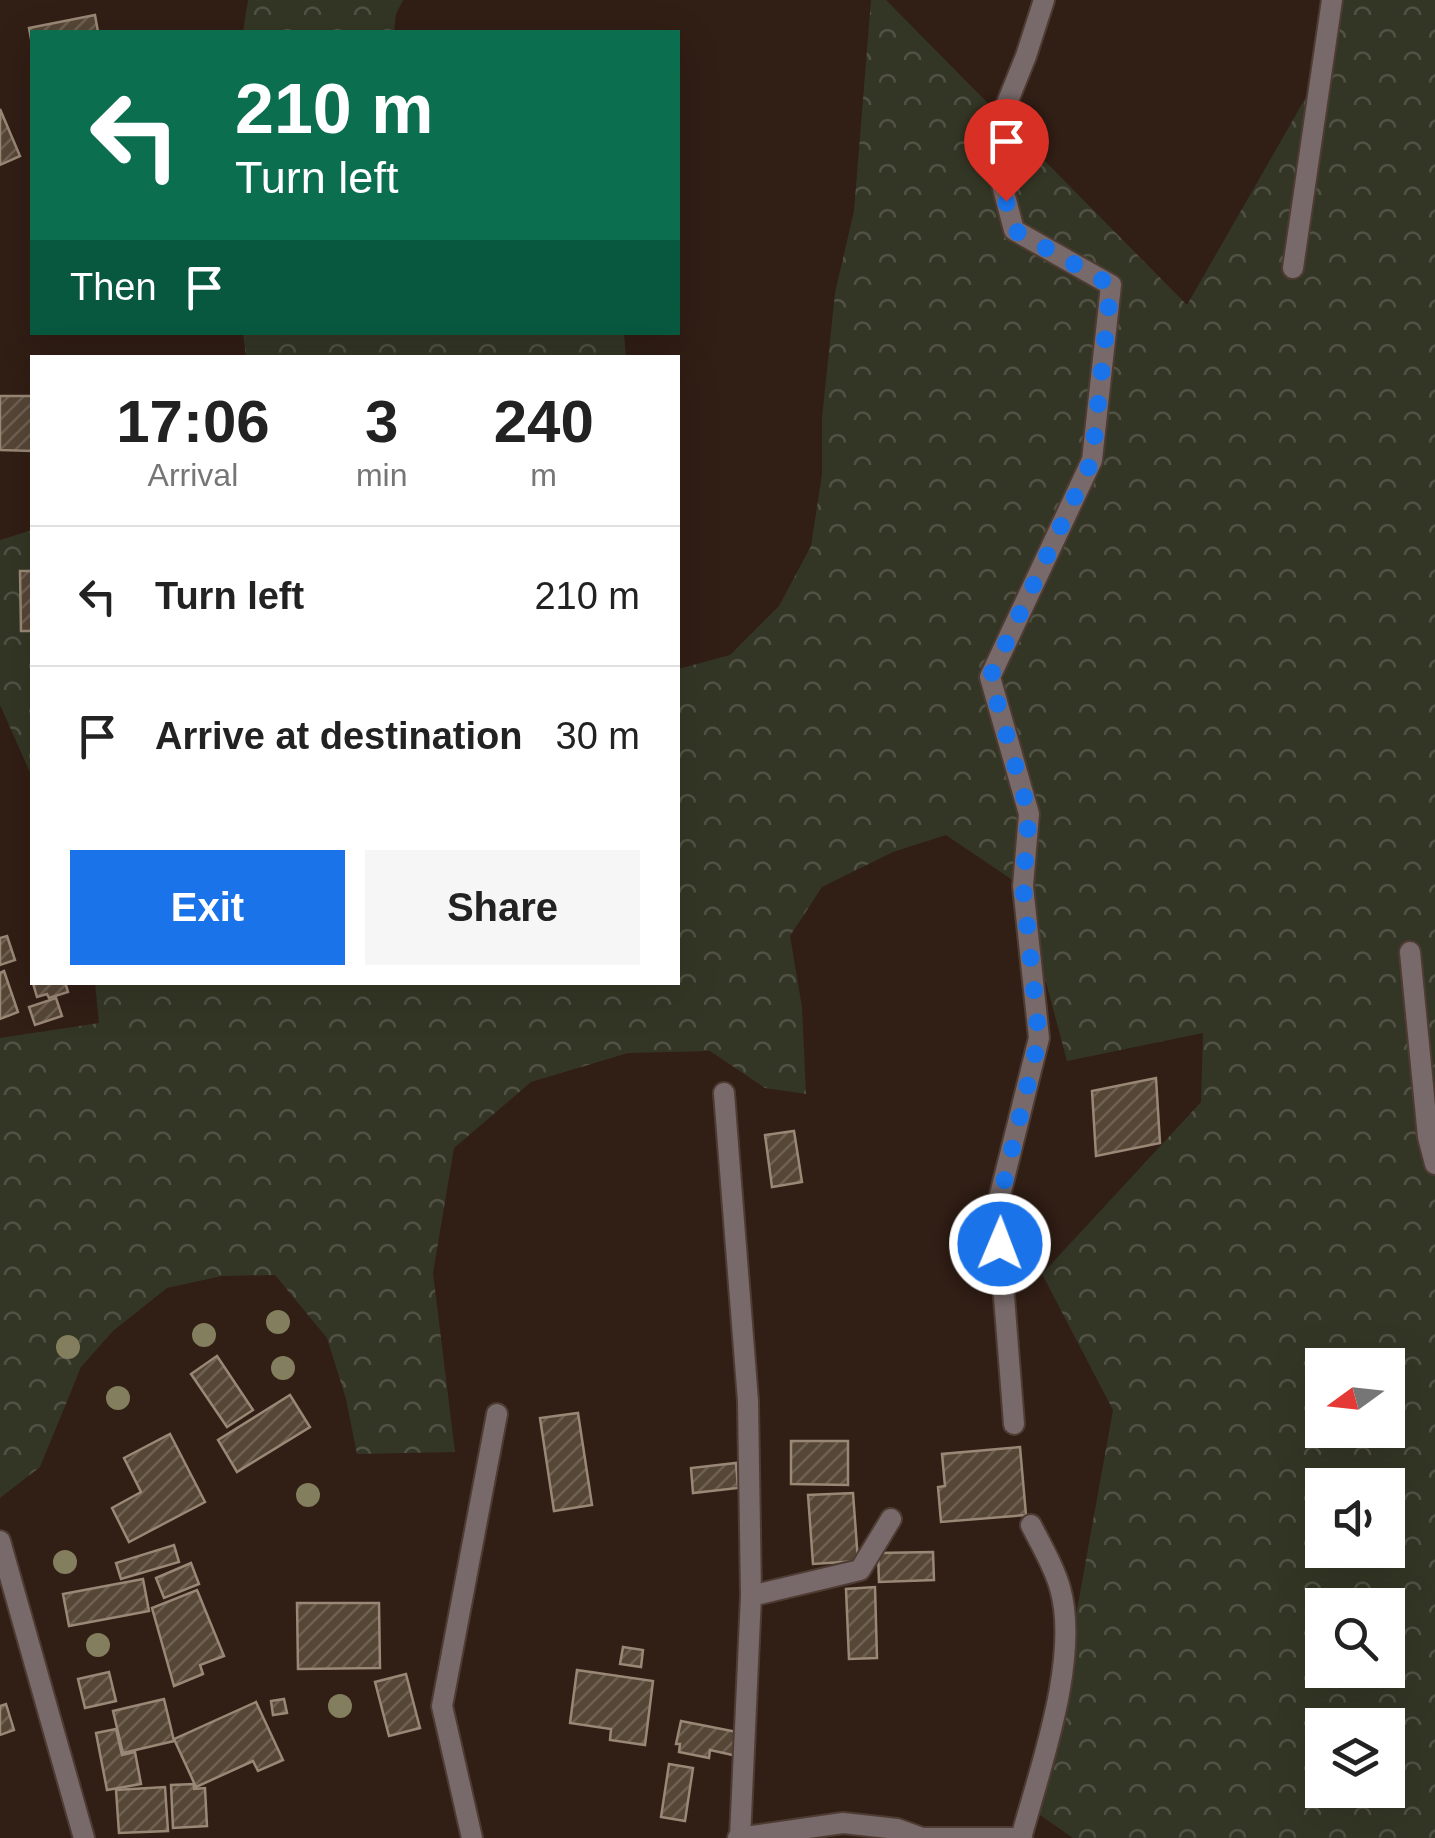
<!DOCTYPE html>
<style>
:root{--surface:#fff;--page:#f6f6f6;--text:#222;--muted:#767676;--line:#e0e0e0;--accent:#1a73e8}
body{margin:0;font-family:Arial,sans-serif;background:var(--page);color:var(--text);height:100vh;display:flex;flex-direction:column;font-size:38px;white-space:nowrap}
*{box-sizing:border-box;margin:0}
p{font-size:32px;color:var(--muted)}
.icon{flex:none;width:55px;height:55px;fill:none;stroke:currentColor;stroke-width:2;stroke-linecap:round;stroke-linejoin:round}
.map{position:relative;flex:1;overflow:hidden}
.details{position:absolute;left:30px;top:355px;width:650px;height:630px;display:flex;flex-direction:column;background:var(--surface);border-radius:0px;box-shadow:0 10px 40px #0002}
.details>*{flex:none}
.top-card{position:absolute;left:30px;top:30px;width:650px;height:305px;border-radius:0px;box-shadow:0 10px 40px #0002;background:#0b6e4f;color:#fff;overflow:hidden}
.needle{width:65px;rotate:255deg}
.fabs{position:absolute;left:1305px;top:1348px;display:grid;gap:20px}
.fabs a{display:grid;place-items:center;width:100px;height:100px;border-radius:0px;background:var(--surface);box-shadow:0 10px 40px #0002;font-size:50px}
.pin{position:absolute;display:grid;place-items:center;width:85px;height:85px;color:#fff;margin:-102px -42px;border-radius:50% 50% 50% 0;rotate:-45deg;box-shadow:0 0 10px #0007}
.pin .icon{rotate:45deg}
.me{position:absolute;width:110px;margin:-55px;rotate:1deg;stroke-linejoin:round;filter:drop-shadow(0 0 8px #0008)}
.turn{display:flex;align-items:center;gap:35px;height:210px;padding:0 40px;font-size:45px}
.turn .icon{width:130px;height:130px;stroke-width:2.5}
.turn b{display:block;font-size:70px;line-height:85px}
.then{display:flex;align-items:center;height:95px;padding:0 40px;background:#0003;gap:20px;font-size:38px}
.eta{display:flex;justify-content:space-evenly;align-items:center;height:170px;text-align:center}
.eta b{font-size:60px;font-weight:600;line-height:70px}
.cta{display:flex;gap:20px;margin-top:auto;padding:20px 40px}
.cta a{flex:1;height:115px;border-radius:0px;background:var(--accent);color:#fff;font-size:40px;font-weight:600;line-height:115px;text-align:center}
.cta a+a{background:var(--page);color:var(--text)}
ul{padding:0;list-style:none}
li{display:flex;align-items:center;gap:30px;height:140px;padding:0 40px;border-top:2px solid var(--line)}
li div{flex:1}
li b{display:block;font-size:38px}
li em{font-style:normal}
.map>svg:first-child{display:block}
</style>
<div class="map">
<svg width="1435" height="1838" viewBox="0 0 1435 1838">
<defs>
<pattern id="forest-crowns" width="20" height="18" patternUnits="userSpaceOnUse" patternTransform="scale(2.5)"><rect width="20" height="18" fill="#343625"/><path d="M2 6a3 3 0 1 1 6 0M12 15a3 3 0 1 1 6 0" fill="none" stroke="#515244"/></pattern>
<pattern id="building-hatch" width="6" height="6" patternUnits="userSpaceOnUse" patternTransform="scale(2.5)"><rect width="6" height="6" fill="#564636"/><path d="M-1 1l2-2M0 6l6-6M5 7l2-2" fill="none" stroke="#6e6052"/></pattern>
</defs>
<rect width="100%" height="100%" fill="#311e15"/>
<g fill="url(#forest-crowns)" fill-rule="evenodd">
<path d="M248,0H403L396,14L394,32H243Z"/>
<path d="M871,0H886L1187,305L1314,83L1330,0H1435V1838H1073L1040,1815L1113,1410L1042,1274L1201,1102L1203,1033L1067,1061L1020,885L946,835L893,852L822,887L790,936L802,1007L806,1094L765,1088L710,1051L628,1053L531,1082L454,1148L433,1273L455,1452L357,1454L346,1399L327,1338L275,1275L222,1276L167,1288L113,1331L81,1367L40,1467L0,1498V1038L99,1023L95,983L678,982V669L730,655L779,606L811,546L822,474V418L835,293L854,211ZM1322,1365H1388V1430H1322ZM1322,1485H1388V1550H1322ZM1322,1605H1388V1670H1322ZM1322,1725H1388V1790H1322Z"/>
<path d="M243,333H624L626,358L246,357Z"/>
<path d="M32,530V777L0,705V540Z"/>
</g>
<g fill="url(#building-hatch)" stroke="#9a8876" stroke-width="2.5">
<path d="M95,15L98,32H32V44L29,28Z"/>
<path d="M0,109L20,156L0,165Z"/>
<path d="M0,396H32V451L0,450Z"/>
<path d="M20,571H32V631H21Z"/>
<path d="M7,936L15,960L0,965V938Z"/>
<path d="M4,971L18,1012L0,1019V973Z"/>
<path d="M32,980V982H65L68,992L49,998L47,994L37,997Z"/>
<path d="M56,998L62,1016L35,1025L29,1007Z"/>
<path d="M1156,1078L1160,1143L1096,1156L1092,1091Z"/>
<path d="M794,1131L802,1182L772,1187L765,1135Z"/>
<path d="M217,1356L253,1410L227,1427L191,1374Z"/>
<path d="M290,1395L310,1427L237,1472L218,1440Z"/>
<path d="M578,1413L592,1505L554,1511L540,1418Z"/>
<path d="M170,1434L205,1502L129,1542L112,1508L141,1492L124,1458Z"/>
<path d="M791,1441H848V1485L791,1484Z"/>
<path d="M1020,1447L1026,1515L941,1522L938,1487L945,1486L942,1454Z"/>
<path d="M736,1463L738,1488L693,1493L691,1468Z"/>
<path d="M853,1493L858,1561L813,1564L808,1495Z"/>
<path d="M174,1545L179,1562L121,1579L116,1563Z"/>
<path d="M933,1552L934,1580L879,1582L878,1553Z"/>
<path d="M191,1563L199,1584L164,1598L156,1578Z"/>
<path d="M143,1579L149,1611L69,1626L63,1594Z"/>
<path d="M875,1587L877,1658L849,1659L846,1589Z"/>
<path d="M197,1590L224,1656L200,1665L203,1674L174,1686L152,1608Z"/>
<path d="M297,1603H379L380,1668L298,1669Z"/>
<path d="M623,1647L643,1650L641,1667L620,1664Z"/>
<path d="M577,1670L653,1681L645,1745L610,1740L611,1729L570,1723Z"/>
<path d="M109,1672L116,1701L85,1708L78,1679Z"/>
<path d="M406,1674L420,1728L389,1736L375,1682Z"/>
<path d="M164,1699L174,1741L123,1753L113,1711Z"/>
<path d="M284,1699L287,1713L273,1715L271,1701Z"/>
<path d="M256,1702L283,1760L258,1771L253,1761L196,1787L174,1739Z"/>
<path d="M6,1704L14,1730L0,1735V1706Z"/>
<path d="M681,1721L742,1733L737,1756L710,1750L709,1758L679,1752L680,1744H676Z"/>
<path d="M116,1729L122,1755L135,1752L141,1784L107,1790L96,1733Z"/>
<path d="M669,1764L693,1768L685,1821L661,1817Z"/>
<path d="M194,1784V1789L205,1788L207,1826L173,1828L171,1785Z"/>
<path d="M165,1787L168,1831L119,1833L116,1790Z"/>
</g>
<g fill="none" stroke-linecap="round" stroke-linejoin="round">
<g stroke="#4e3c33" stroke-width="24">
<g id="minor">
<path d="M1293,268L1332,0"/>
<path d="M1410,952L1428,1137L1435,1164"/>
<path d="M724,1093L748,1401L751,1596L740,1838"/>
<path d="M1014,1424L997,1207L1039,1038L1023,886L1029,814L990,677L1092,460L1111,285L1014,230L991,143L1026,56L1044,0"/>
<path d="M0,1541L84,1838"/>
<path d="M751,1596L860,1570L891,1519"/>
<path d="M472,1838L442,1706L497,1414"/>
<path d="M738,1838L843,1823L897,1829L922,1838H1022"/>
<path d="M1021,1838C1040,1768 1080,1658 1060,1588C1054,1566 1041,1545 1031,1525"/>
</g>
</g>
<use href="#minor" stroke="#78696a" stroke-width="20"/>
</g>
<g fill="#837e5d">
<circle cx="278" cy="1322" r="12"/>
<circle cx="204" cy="1335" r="12"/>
<circle cx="68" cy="1347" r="12"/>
<circle cx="283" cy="1368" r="12"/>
<circle cx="118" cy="1398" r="12"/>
<circle cx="308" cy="1495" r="12"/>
<circle cx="65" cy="1562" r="12"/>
<circle cx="98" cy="1645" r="12"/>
<circle cx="340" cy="1706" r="12"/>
</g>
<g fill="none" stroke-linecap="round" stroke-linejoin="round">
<path stroke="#1a73e8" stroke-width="18" stroke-dasharray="0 32.4" d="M1000,1244L998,1207L1039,1038L1023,886L1029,814L990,677L1092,460L1111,285L1014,230L1006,201"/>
</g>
</svg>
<div class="fabs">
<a><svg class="needle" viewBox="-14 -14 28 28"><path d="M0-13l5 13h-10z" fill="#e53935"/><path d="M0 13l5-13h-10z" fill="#767676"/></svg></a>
<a><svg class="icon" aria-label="sound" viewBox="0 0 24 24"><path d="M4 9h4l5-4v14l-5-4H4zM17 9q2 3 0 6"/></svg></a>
<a><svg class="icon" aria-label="search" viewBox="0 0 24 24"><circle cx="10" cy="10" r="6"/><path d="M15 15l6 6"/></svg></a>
<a><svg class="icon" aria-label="layers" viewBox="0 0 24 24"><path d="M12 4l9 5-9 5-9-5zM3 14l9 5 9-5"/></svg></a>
</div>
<div class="pin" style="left:1006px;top:201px;background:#d93025"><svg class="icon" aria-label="arrive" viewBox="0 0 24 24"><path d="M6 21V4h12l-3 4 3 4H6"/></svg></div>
<svg class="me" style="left:1000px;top:1244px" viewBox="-20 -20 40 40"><circle r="17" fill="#1a73e8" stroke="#fff" stroke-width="3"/><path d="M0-11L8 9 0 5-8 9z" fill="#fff"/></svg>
<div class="top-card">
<div class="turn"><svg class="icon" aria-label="left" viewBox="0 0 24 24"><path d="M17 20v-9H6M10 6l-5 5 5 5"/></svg><div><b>210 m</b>Turn left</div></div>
<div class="then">Then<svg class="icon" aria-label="arrive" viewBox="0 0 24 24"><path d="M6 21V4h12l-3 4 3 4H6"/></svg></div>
</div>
<section class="details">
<div class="eta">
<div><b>17:06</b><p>Arrival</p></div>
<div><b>3</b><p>min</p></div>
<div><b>240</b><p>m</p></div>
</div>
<ul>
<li><svg class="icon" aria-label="left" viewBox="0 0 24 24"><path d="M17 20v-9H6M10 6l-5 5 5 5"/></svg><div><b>Turn left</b></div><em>210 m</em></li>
<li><svg class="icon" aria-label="arrive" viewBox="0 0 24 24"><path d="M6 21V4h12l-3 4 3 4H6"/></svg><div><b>Arrive at destination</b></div><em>30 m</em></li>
</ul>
<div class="cta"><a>Exit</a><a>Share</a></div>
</section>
</div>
